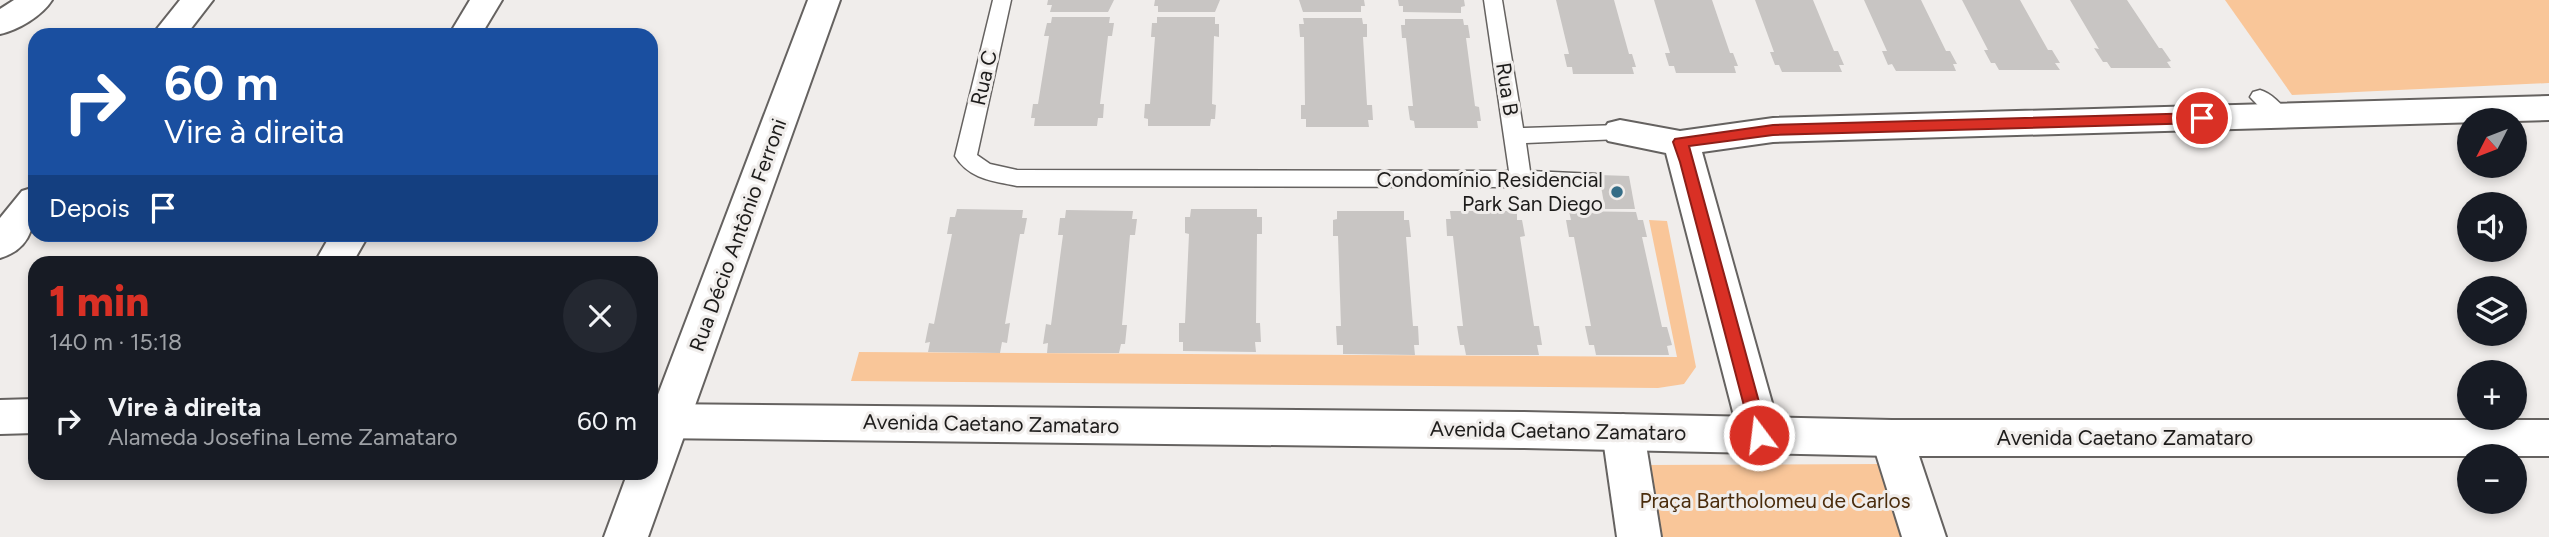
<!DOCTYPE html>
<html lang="pt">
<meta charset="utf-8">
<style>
:root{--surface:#171b24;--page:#242831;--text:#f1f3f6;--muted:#9ea1a6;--accent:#d93025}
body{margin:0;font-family:Figtree,sans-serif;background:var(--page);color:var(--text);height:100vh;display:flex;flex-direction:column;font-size:26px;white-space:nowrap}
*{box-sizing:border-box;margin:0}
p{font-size:23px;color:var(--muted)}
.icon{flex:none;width:38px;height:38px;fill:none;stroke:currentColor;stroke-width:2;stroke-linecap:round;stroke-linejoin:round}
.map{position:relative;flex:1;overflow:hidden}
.side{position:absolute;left:28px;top:256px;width:630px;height:224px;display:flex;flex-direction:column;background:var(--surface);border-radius:21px;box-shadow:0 4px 10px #0003}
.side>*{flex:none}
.guide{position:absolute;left:28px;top:28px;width:630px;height:214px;border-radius:21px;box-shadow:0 4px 10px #0003;background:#1a4fa0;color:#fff;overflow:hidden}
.needle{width:46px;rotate:228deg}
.fabs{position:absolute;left:2457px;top:108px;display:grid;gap:14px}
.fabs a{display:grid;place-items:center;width:70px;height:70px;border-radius:50%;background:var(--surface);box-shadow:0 4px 10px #0003;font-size:35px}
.pin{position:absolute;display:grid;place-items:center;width:60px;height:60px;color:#fff;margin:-30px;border:4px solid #fff;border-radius:50%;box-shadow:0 2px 7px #0007}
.me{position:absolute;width:77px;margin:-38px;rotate:345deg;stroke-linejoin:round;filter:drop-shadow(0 0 5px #0008)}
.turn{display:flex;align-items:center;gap:24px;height:147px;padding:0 21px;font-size:32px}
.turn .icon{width:91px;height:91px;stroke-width:2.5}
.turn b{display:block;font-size:49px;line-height:60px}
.then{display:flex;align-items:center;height:66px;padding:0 21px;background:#0003;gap:14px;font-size:26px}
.round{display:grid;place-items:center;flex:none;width:74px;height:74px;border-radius:37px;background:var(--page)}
.head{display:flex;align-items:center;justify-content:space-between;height:119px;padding:0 21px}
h1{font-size:42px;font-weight:800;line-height:52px;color:var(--accent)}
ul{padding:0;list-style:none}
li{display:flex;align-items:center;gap:21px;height:91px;padding:0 21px}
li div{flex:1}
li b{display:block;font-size:26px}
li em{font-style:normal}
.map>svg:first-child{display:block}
</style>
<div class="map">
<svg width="2549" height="537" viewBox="0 0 2549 537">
<rect width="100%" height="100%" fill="#f0edeb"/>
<g fill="#f9c699">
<path d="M2225,0H2549V83L2292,95Z"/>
<path d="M1649,220L1667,221L1696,367L1684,384L1658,388L851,381L859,352L1677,357Z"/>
<path d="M1880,464L1905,537H1660L1645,465Z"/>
</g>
<g fill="#c8c5c3">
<path d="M1048,0H1114L1108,12H1050L1052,5H1047Z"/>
<path d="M1155,0H1220L1215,12H1158V6H1154Z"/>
<path d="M1299,0H1364L1365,6H1361V12H1303Z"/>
<path d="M1398,0H1464L1465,6L1461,7V13L1403,12V6H1399Z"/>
<path d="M1556,0H1614L1629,54H1632L1636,67H1632L1634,74H1573L1572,67H1567L1564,54H1569Z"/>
<path d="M1654,0H1712L1730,53H1733L1738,66H1734L1736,73H1676L1674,66H1669L1665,53H1670Z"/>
<path d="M1755,0H1813L1834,51H1838L1844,65H1839L1842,72H1782L1779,65H1775L1770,52H1774Z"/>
<path d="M1864,0H1921L1946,51H1950L1957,64H1953L1956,71H1896L1892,64L1888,65L1882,51H1887Z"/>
<path d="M1962,0H2020L2048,50H2052L2060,63H2055L2060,70H1999L1995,63H1991L1984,50H1988Z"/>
<path d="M2070,0H2127L2159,48H2162L2171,61L2167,62L2171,68H2111L2107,62H2103L2094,48L2099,49Z"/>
<path d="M1052,17H1110L1109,23H1114L1112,36H1108L1100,104H1104L1103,118H1098L1097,126H1034L1035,118H1031L1033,104H1038L1049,36H1044L1047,23H1051Z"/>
<path d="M1157,17H1215V24H1219V37L1214,36L1212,104L1216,105L1215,119H1211L1210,126H1148V119L1144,118L1145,104H1150L1155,37H1151L1152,23H1157Z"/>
<path d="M1303,18H1362L1363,24H1367V37H1363L1367,105H1372L1373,120H1368L1369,127H1306V119H1301V105H1305L1304,37H1300L1299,24H1304Z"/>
<path d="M1405,19H1463L1464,25H1468L1470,38H1466L1475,106L1479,107L1481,121H1477L1478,128H1415L1414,121L1410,120L1408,106H1413L1406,38H1402L1401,25H1405Z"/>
<path d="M1599,175L1629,176L1635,209H1605Z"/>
<path d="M957,209L1023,210L1022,218H1027L1024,234H1020L1005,324L1010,323L1007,343L1002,342L1000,353L928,352L930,342L925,343L929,323L934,324L952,234H947L950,217H955Z"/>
<path d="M1191,209H1257V217H1262V234H1257L1256,323H1260L1261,342H1255L1256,352L1183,351V342H1179V323H1185L1189,234L1185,233V217H1190Z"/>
<path d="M1066,210L1133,211L1132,219H1137L1135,235H1130L1122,325H1127L1125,344H1121L1119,353H1047L1048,343L1043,344L1046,324L1051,325L1063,235H1058L1060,218H1065Z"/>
<path d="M1337,211H1404V220H1409L1411,237H1406L1413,326H1418L1419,345H1414L1415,355L1343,354V345H1337L1336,326H1341L1338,236H1333V220L1337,219Z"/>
<path d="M1450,211H1517V220H1522L1525,236L1520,237L1534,326H1539L1542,345H1537L1539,355H1466L1464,345H1460L1457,326H1463L1453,236H1447L1446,219H1451Z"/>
<path d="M1569,211L1636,212L1638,220H1643L1647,237H1642L1662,327H1667L1672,345L1667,346L1669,355H1596L1594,345H1589L1585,326H1591L1574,237H1569L1566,220H1571Z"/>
</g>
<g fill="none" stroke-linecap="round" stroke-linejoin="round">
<g stroke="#656260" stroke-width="3">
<g id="lane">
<path d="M993,0H1011L977,155L990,164L1017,170L1509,171L1484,0H1502L1523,128L1620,125L1627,127L1630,132L1627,137L1620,139L1526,143L1530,171L1596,174L1599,179L1596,184L1588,187L1017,186C993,181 969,179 955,156Z"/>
<path d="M2260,90C2271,93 2283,105 2289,115L2286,120H2272L2250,97L2253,92Z"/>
</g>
</g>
<g stroke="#656260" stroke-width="4">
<g id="street">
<path d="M14,0H52C42,16 18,30 0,34V9Z"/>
<path d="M180,0H213L186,35H152Z"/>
<path d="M470,0H502L481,35H449Z"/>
<path d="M808,0H840L648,537H604L628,472H651V413Z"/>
<path d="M2549,96V120L1773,142L1702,152L1781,435L1775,447L1760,453L1745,447L1739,435L1666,153L1608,141L1602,132L1608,123L1620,120L1680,131L1773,118Z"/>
<path d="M35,187C35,218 36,247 0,258V218L22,191Z"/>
<path d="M331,234H369L353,262H315Z"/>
<path d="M1623,414L1638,420L1644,432L1661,537H1617L1602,432L1608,420Z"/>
<path d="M1892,420L1907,425L1913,438L1946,537H1902L1871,438L1877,425Z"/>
</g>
</g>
<g stroke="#656260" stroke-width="4">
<g id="secondary">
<path d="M35,399V433L0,434V400Z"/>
<path d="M651,404L1521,412L1892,420H2549V456H1892L1521,448L651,438Z"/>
</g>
</g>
<use href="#lane" fill="#fff" fill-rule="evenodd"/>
<use href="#street" fill="#fff" fill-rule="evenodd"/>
<use href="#secondary" fill="#fff" fill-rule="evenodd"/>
</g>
<path fill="#d93025" stroke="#8d1f18" stroke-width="2" d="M2202,113L2210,118L2202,123L1773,135L1689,146L1768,435L1766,440L1759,442L1753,440L1680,162L1673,142L1675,139L1773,125Z"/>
<circle fill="#356d87" stroke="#f0edeb" stroke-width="2.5" cx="1617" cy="192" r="7"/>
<g text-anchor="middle" stroke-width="6" stroke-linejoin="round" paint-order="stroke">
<g font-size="21" fill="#1d1c1b" stroke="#f0edeb">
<text transform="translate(984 78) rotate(-77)" y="7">Rua C</text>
<text transform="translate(1507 89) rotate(81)" y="7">Rua B</text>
<text transform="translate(738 235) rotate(-70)" y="7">Rua Décio Antônio Ferroni</text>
<text transform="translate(991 424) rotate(1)" y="7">Avenida Caetano Zamataro</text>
<text transform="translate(1558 431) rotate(1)" y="7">Avenida Caetano Zamataro</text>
<text x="2125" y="445">Avenida Caetano Zamataro</text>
</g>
<g font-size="21" fill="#1d1c1b" stroke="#f0edeb" text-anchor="end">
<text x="1603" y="187">Condomínio Residencial<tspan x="1603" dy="24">Park San Diego</tspan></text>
</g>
<g font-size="21" fill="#4a2c0c" stroke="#f0edeb">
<text x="1775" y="508">Praça Bartholomeu de Carlos</text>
</g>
</g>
</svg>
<div class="fabs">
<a><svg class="needle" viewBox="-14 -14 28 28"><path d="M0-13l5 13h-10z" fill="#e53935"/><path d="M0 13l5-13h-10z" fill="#9ea1a6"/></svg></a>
<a><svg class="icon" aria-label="sound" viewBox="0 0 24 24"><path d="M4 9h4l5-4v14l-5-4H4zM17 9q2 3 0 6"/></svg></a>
<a><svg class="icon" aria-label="layers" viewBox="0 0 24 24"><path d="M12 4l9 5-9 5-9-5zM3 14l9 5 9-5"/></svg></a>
<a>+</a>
<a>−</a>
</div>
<div class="pin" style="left:2202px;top:118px;background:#d93025"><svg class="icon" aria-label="arrive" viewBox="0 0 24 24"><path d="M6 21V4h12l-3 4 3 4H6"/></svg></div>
<svg class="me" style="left:1759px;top:435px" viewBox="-20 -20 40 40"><circle r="17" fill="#d93025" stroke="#fff" stroke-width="3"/><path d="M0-11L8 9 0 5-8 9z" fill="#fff"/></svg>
<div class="guide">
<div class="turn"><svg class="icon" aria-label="right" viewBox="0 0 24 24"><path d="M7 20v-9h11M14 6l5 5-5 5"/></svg><div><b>60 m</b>Vire à direita</div></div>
<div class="then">Depois<svg class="icon" aria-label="arrive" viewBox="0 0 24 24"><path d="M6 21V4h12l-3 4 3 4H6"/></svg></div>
</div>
<section class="side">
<div class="head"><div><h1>1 min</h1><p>140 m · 15:18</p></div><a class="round"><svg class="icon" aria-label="close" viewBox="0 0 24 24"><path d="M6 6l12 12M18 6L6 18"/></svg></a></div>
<ul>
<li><svg class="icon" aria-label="right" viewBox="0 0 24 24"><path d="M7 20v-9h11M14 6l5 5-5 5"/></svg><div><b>Vire à direita</b><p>Alameda Josefina Leme Zamataro</p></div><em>60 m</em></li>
</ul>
</section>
</div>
